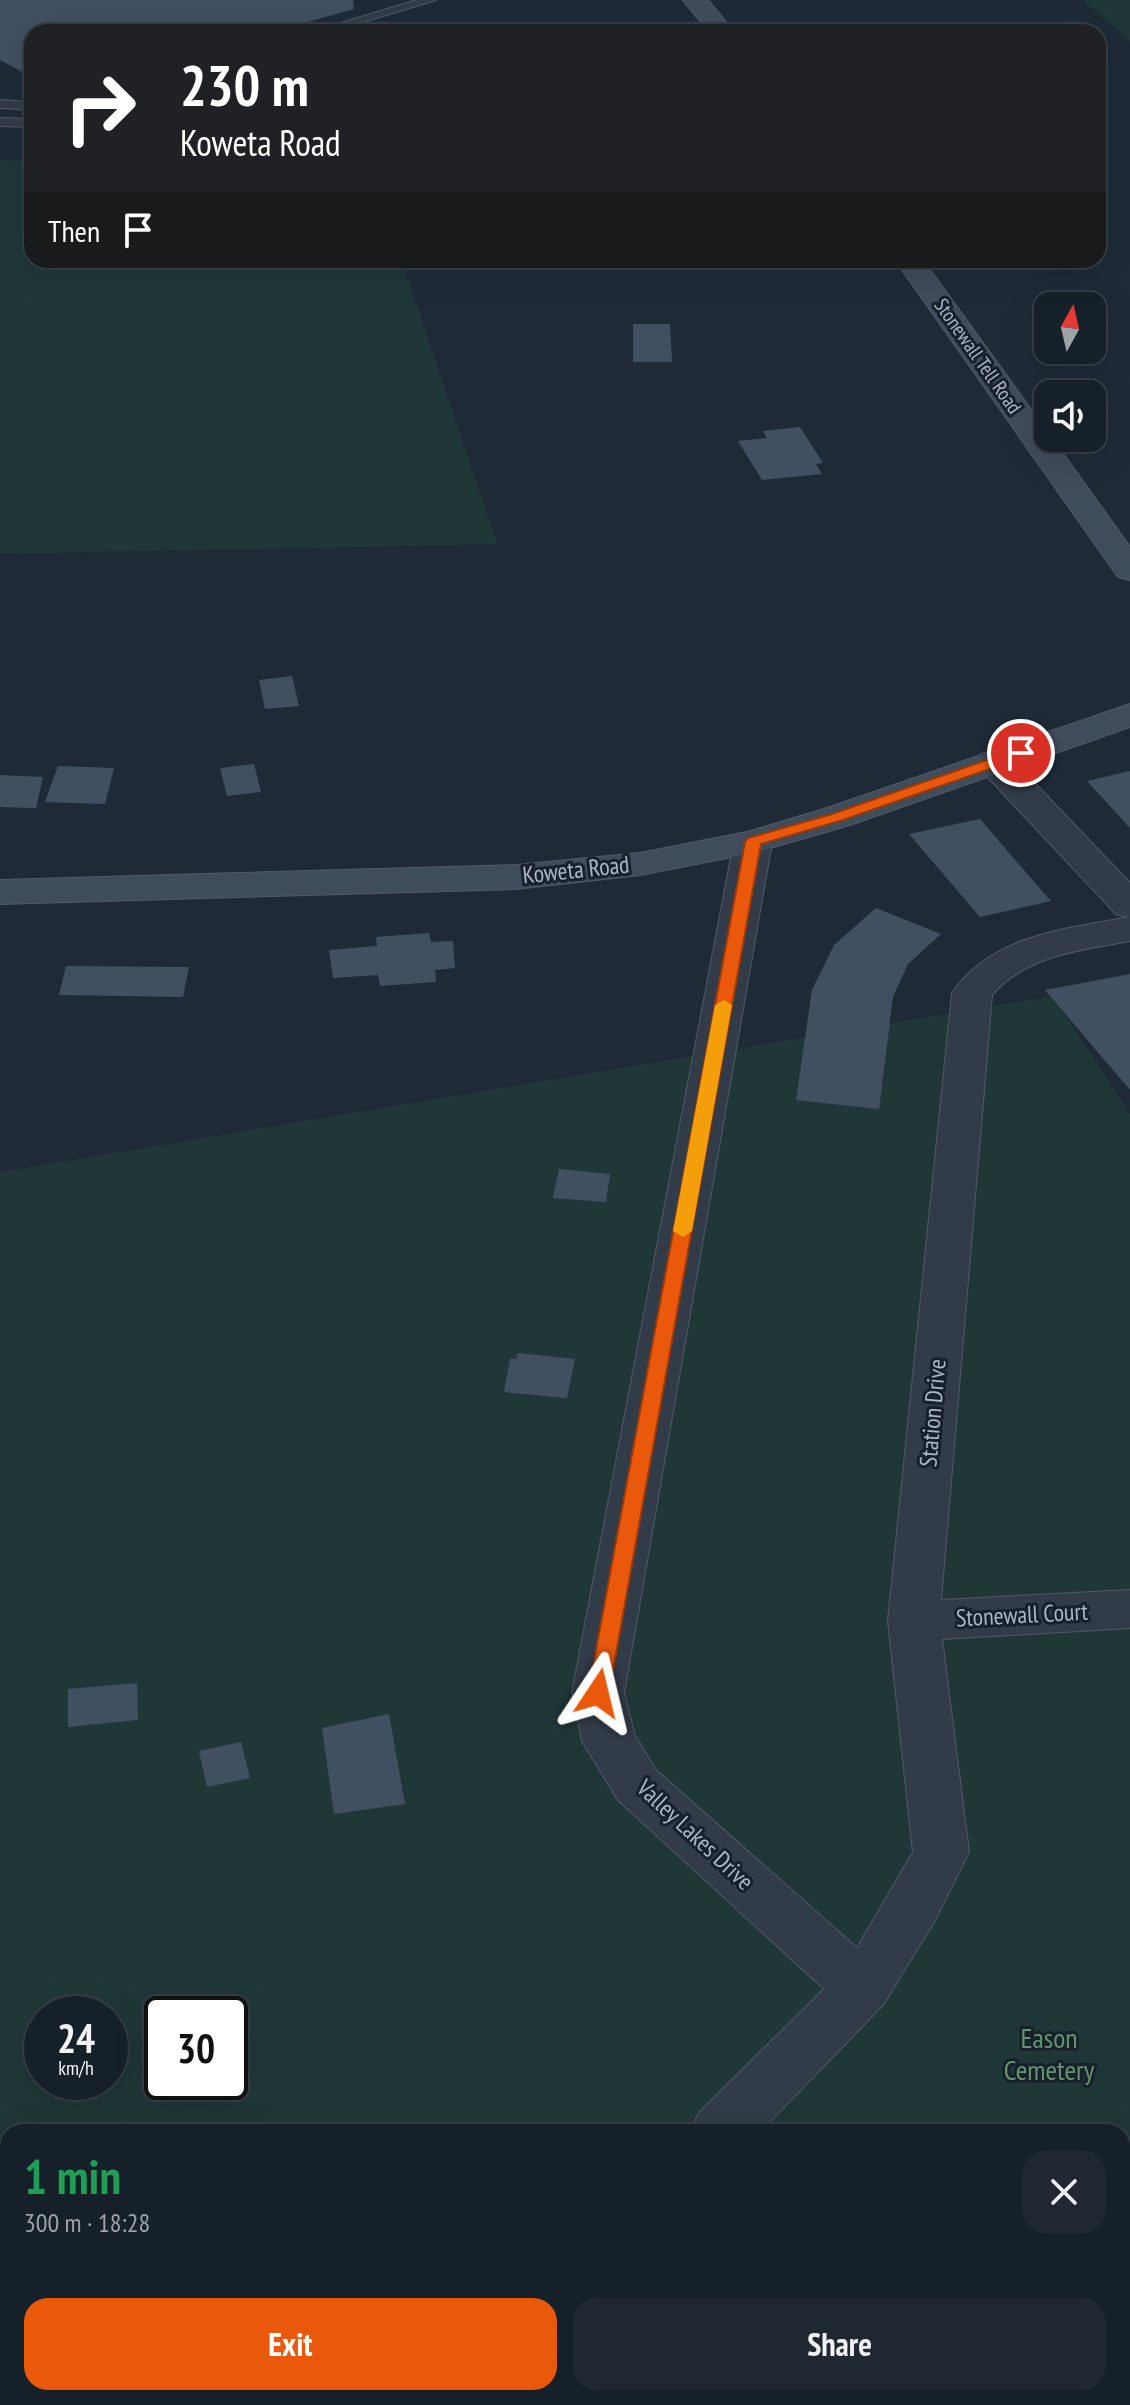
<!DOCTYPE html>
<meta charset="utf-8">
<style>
:root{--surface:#162029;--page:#1f2831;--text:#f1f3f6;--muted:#9ea3a8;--line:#353e46;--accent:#ea580c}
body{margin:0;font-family:"PT Sans Narrow",sans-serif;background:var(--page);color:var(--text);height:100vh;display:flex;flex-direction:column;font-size:30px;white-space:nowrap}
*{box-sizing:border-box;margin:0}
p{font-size:26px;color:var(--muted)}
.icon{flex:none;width:44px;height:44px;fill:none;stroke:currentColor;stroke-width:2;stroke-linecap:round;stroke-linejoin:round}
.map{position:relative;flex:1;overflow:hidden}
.details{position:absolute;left:0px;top:2124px;width:1130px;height:282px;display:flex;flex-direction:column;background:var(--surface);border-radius:24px 24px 0 0;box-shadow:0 8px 32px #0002,0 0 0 2px var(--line)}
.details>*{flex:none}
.top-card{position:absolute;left:24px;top:24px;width:1082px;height:244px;border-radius:24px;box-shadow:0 8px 32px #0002,0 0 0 2px var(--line);background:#202124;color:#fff;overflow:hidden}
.needle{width:52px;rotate:8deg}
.fabs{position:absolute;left:1034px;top:292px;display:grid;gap:16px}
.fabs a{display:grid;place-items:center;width:72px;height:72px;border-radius:16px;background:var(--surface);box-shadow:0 8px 32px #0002,0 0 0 2px var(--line);font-size:40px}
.speed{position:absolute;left:24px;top:1996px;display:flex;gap:16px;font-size:40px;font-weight:700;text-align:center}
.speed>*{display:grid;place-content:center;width:104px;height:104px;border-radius:50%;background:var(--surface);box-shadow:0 8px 32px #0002,0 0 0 2px var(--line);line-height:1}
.speed small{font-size:20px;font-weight:400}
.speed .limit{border:4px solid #111;border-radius:12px;background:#fff;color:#111}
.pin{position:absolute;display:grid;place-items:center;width:68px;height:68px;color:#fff;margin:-34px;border:4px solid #fff;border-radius:50%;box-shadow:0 2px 8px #0007}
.me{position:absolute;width:88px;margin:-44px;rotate:10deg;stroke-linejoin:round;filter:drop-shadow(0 0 6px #0008)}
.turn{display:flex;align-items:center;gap:28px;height:168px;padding:0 24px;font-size:36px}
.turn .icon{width:104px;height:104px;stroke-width:2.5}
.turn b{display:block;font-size:56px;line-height:68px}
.then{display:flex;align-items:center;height:76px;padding:0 24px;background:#0003;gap:16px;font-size:30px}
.round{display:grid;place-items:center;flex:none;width:84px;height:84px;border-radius:24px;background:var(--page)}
.overview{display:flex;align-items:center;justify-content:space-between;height:136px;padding:0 24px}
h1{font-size:48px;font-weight:600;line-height:60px;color:#1e9e55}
.action{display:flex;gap:16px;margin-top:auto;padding:16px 24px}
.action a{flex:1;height:92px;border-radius:24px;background:var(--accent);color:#fff;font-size:32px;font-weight:600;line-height:92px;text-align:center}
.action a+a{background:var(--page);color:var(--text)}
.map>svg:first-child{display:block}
</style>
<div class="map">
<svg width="1130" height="2405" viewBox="0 0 1130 2405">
<rect width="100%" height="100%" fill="#1e2b37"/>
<g fill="#203738" fill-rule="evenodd">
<path d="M1083,0H1130V41Z"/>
<path d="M0,159L32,162V260H402L497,544L0,554Z"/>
<path d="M1053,996L1130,1114V2405H0V1172ZM42,2014H110V2082H42ZM162,2014H230V2082H162ZM8,2132H1122V2398H8Z"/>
</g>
<g fill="#415060">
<path d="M0,0H353L354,9L272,32H32V77L0,60Z"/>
<path d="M633,324H670L672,362H633Z"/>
<path d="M800,427L823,463L816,464L822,474L762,480L738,441L767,438L763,431Z"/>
<path d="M292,676L299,706L265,709L259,680Z"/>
<path d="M254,764L261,792L227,796L220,768Z"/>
<path d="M58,766L114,768L105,804L45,802Z"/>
<path d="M1130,771V828L1087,781Z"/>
<path d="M0,775L43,777L36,808L0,807Z"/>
<path d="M980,819L1010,854L1051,901L980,917L909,834Z"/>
<path d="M876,908L941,934L908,964L893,997L879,1109L796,1100L812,990L834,945Z"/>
<path d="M429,933L431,942L453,941L455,968L435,970L436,982L380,986L378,975L333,978L329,950L377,946L376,937Z"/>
<path d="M66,966L189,967L183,997L59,995Z"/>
<path d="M1130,974V1090L1045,990Z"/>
<path d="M559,1169L610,1174L606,1202L553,1198Z"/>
<path d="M518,1353L575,1359L567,1398L504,1392L510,1359H516Z"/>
<path d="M137,1683L138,1720L68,1727V1689Z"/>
<path d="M389,1714L405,1804L334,1814L322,1728Z"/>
<path d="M241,1742L250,1778L207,1787L199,1751Z"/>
</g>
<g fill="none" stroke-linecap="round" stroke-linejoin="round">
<g stroke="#4f5a66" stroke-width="2">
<g id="lane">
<path d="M417,0H436L330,32H311Z"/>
<path d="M0,100L32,102V110L0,108Z"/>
<path d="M0,118L32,119V127L0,126Z"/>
</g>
</g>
<g stroke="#4f5a66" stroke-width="2">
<g id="street">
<path d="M994,751L1007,754L1130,883V941C1081,950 1027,955 992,995L941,1600L1130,1590V1628L942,1639L969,1852L934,1922L883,2005L760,2132H690L699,2113L824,1989L618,1800L582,1741L572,1693L734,842L740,834L753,831L766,834L772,842L624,1693L635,1736L656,1770L857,1948L913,1852L888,1621L952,993C992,935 1065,929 1129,917L1116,914L981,770L976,762L981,754Z"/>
<path d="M508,2398H574L571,2405H505Z"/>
</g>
</g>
<g stroke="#4f5a66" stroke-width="2">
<g id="secondary">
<path d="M683,0H708L734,32H709Z"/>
<path d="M895,260H923L1048,433V438H1052L1130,547V580L1118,577Z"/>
<path d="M1130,704V727L850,825L753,853L640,875L516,889L0,904V880L516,865L640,853L747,832L824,809Z"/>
</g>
</g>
<use href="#lane" fill="#323c48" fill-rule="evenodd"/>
<use href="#street" fill="#323c48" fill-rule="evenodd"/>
<use href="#secondary" fill="#3f4c5b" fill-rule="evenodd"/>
</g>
<path fill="#ea580c" stroke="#983908" stroke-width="2" d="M1021,748L1029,753L1027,756L843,820L761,844L609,1693L606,1699L598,1701L591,1699L588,1693L745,842L748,838L832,814Z"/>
<path fill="#f59e0b" d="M724,1000L732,1005L692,1231L683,1237L673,1231L715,1005Z"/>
<g text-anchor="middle" stroke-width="6" stroke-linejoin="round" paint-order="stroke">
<g font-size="20" fill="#abb7c5" stroke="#17212c">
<text transform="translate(978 356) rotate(55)" y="7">Stonewall Tell Road</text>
</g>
<g font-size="24" fill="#abb7c5" stroke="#17212c">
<text transform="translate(576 870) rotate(-6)" y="8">Koweta Road</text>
<text transform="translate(933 1413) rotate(-85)" y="8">Station Drive</text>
<text transform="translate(1022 1615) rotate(-3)" y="8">Stonewall Court</text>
<text transform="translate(695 1835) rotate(43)" y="8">Valley Lakes Drive</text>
</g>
<g font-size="28" fill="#62966a" stroke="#17212c">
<text x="1049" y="2048">Eason<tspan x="1049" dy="32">Cemetery</tspan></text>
</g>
</g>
</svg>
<div class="fabs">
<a><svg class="needle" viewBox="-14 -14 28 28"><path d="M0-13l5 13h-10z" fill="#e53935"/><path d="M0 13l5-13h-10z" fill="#9ea3a8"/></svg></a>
<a><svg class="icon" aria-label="sound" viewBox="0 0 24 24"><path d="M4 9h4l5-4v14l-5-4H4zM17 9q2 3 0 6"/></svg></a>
</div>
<div class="speed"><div>24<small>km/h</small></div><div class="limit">30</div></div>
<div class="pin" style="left:1021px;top:753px;background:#d93025"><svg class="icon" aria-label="arrive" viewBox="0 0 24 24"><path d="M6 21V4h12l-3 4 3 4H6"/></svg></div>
<svg class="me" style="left:598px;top:1693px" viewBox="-20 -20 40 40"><path d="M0-17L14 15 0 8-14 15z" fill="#ea580c" stroke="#fff" stroke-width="4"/></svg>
<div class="top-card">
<div class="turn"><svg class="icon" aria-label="right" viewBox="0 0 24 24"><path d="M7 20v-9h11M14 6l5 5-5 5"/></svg><div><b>230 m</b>Koweta Road</div></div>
<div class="then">Then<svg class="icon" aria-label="arrive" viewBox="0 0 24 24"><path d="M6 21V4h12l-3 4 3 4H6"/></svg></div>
</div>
<section class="details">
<div class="overview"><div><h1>1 min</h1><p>300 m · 18:28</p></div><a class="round"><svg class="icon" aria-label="close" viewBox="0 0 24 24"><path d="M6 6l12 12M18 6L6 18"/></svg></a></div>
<div class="action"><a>Exit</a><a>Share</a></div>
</section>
</div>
